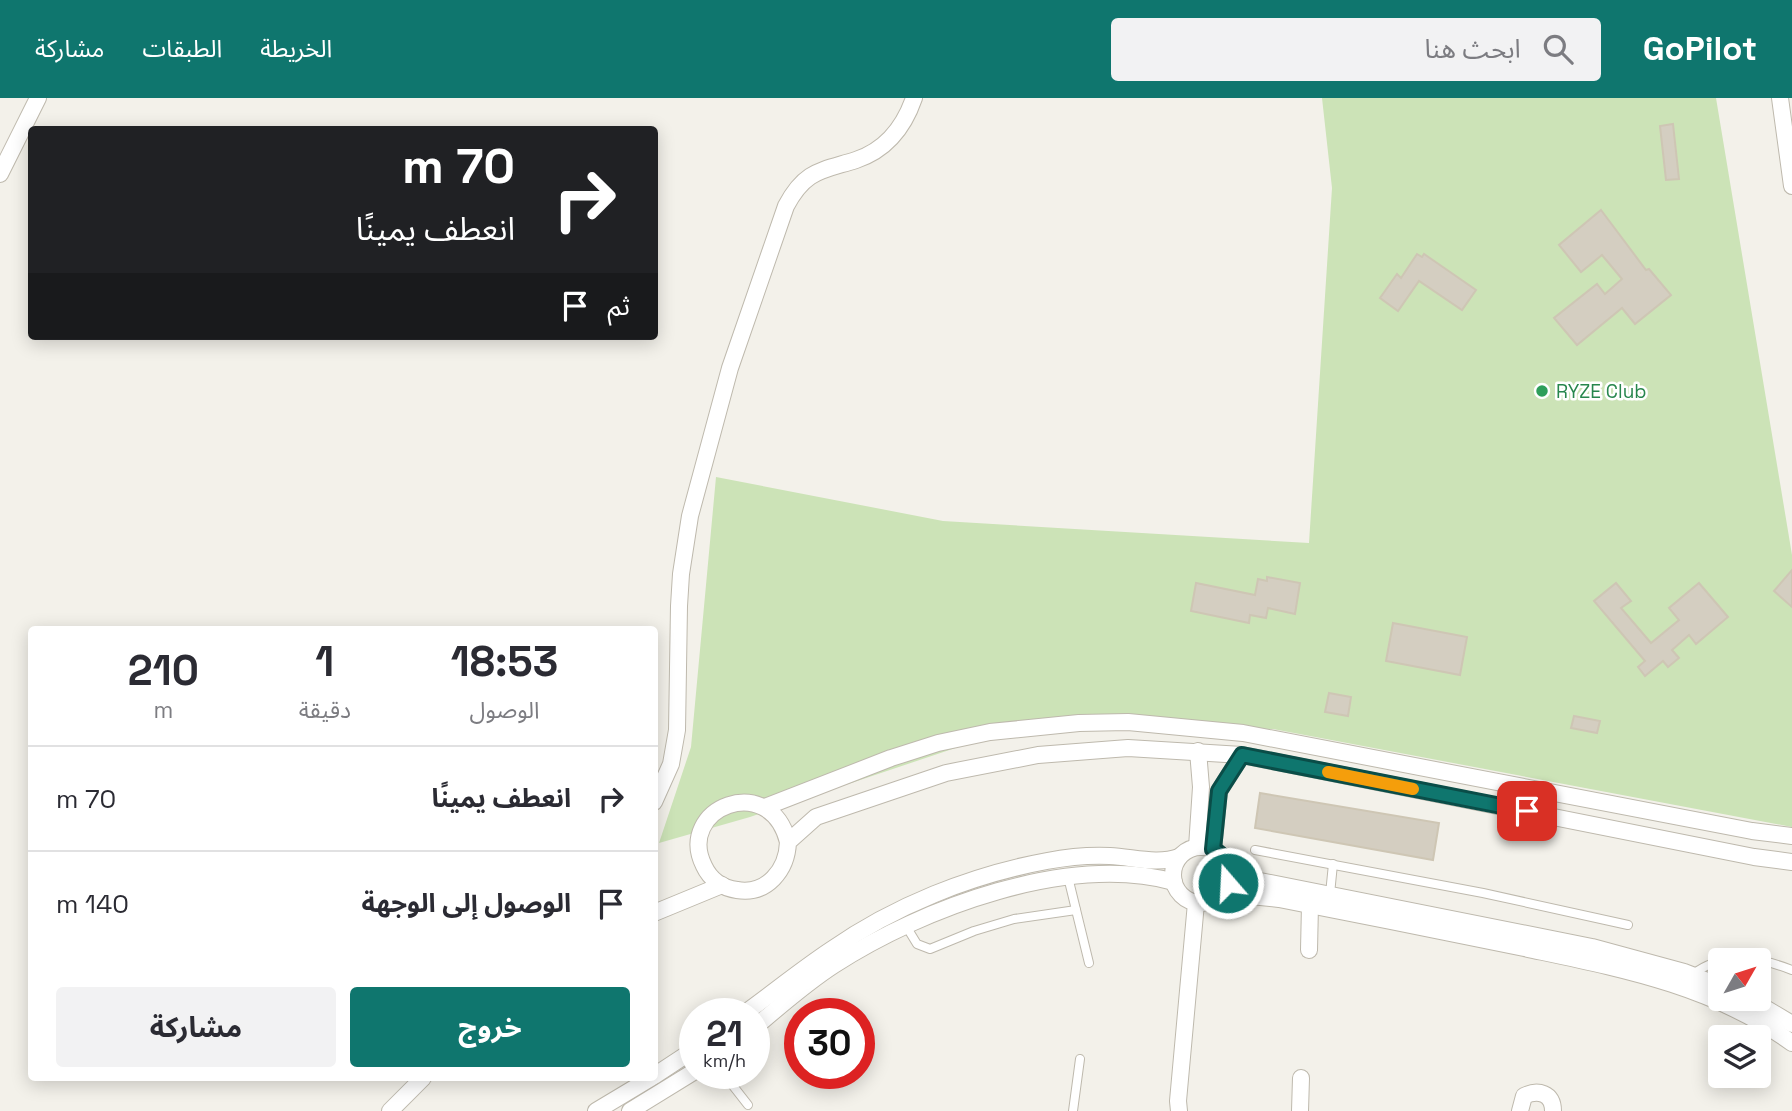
<!DOCTYPE html>
<html lang="ar">
<meta charset="utf-8">
<style>
:root{--surface:#fff;--page:#f2f2f3;--text:#2b2b33;--muted:#7c7c81;--line:#e1e1e2;--accent:#0f766e}
body{margin:0;font-family:"Space Grotesk","Noto Sans Arabic",sans-serif;background:var(--page);color:var(--text);direction:rtl;height:100vh;display:flex;flex-direction:column;font-size:26px;white-space:nowrap}
*{box-sizing:border-box;margin:0}
p{font-size:23px;color:var(--muted)}
.icon{flex:none;width:38px;height:38px;fill:none;stroke:currentColor;stroke-width:2;stroke-linecap:round;stroke-linejoin:round}
.map{position:relative;flex:1;overflow:hidden;direction:ltr}
.details{position:absolute;left:28px;top:528px;width:630px;height:455px;display:flex;flex-direction:column;background:var(--surface);border-radius:7px;box-shadow:0 4px 18px #0003;direction:rtl}
.details>*{flex:none}
.top-card{position:absolute;left:28px;top:28px;width:630px;height:214px;border-radius:7px;box-shadow:0 4px 18px #0003;direction:rtl;background:#202124;color:#fff;overflow:hidden}
.needle{width:46px;rotate:51deg}
.tools{position:absolute;left:1708px;top:850px;display:grid;gap:14px}
.tools a{display:grid;place-items:center;width:63px;height:63px;border-radius:7px;background:var(--surface);box-shadow:0 4px 18px #0003;font-size:35px}
.speed{position:absolute;left:679px;top:900px;display:flex;gap:14px;font-size:35px;font-weight:700;text-align:center}
.speed>*{display:grid;place-content:center;width:91px;height:91px;border-radius:50%;background:var(--surface);box-shadow:0 4px 18px #0003;line-height:1}
.speed small{font-size:18px;font-weight:400}
.speed .limit{border:10px solid #d22;background:#fff;color:#111}
.pin{position:absolute;display:grid;place-items:center;width:60px;height:60px;color:#fff;margin:-30px;border-radius:14px;box-shadow:0 4px 10px #0006}
.me{position:absolute;width:77px;margin:-38px;rotate:341deg;stroke-linejoin:round;filter:drop-shadow(0 0 5px #0008)}
.turn{display:flex;align-items:center;gap:24px;height:147px;padding:0 28px;font-size:32px}
.turn .icon{width:91px;height:91px;stroke-width:2.5}
.turn b{display:block;font-size:49px;line-height:60px}
.then{display:flex;align-items:center;height:66px;padding:0 28px;background:#0003;gap:14px;font-size:26px}
.eta{display:flex;justify-content:space-evenly;align-items:center;height:119px;text-align:center}
.eta b{font-size:42px;font-weight:700;line-height:49px}
.button{display:flex;gap:14px;margin-top:auto;padding:14px 28px}
.button a{flex:1;height:80px;border-radius:7px;background:var(--accent);color:#fff;font-size:28px;font-weight:700;line-height:80px;text-align:center}
.button a+a{background:var(--page);color:var(--text)}
ul{padding:0;list-style:none}
li{display:flex;align-items:center;gap:21px;height:105px;padding:0 28px;border-top:2px solid var(--line)}
li div{flex:1}
li b{display:block;font-size:26px}
li em{font-style:normal}
header{display:flex;align-items:center;gap:42px;box-sizing:border-box;height:98px;padding:0 35px;background:var(--accent);color:#fff}
header strong{font-size:33px}
nav{display:flex;gap:38px;margin-inline-start:auto;font-size:24px}
.search{width:490px;height:63px;background:var(--page);display:flex;align-items:center;gap:18px;box-sizing:border-box;padding:0 24px;border-radius:7px;color:var(--muted);font-size:26px}
.map>svg:first-child{display:block}
</style>
<header>
<strong>GoPilot</strong>
<div class="search"><svg class="icon" aria-label="search" viewBox="0 0 24 24"><circle cx="10" cy="10" r="6"/><path d="M15 15l6 6"/></svg>ابحث هنا</div>
<nav><a>الخريطة</a><a>الطبقات</a><a>مشاركة</a></nav>
</header>
<div class="map">
<svg width="1792" height="1013" viewBox="0 0 1792 1013">
<rect width="100%" height="100%" fill="#f3f1ea"/>
<path fill="#cce3b7" d="M1322,0H1716L1792,457V729L1273,631L1132,629L991,638L750,719L659,745L691,649L716,379L943,423L1309,445L1332,90Z"/>
<g fill="#d4cec1" stroke="#cec6b4" stroke-width="2">
<path d="M1673,26L1679,81L1666,82L1660,28Z"/>
<path d="M1601,112L1646,172L1649,171L1671,197L1635,226L1622,210L1577,247L1554,220L1597,186L1605,196L1622,181L1602,157L1581,174L1559,147Z"/>
<path d="M1417,156L1422,159L1424,156L1476,192L1462,212L1419,183L1398,213L1380,200L1397,176L1401,180Z"/>
<path d="M1792,472V509L1774,493Z"/>
<path d="M1267,479L1300,485L1295,516L1268,510L1266,520L1250,517L1249,525L1191,513L1196,485L1255,497L1258,481L1267,483Z"/>
<path d="M1616,485L1631,503L1621,510L1651,545L1679,522L1669,510L1699,485L1728,519L1696,546L1689,537L1672,552L1679,560L1668,569L1663,563L1645,578L1638,569L1645,563L1594,503Z"/>
<path d="M1393,525L1467,539L1460,577L1386,563Z"/>
<path d="M1329,595L1351,599L1348,618L1325,614Z"/>
<path d="M1574,618L1600,623L1597,635L1571,630Z"/>
<path d="M1260,695L1439,725L1433,762L1255,730Z"/>
</g>
<g fill="none" stroke-linecap="round" stroke-linejoin="round">
<g stroke="#beb9ad" stroke-width="10">
<g id="lane">
<path d="M1255,752L1483,795L1628,827"/>
<path d="M1068,779L1089,865"/>
<path d="M1330,796L1333,766"/>
<path d="M906,828L917,846L930,851L974,833L1014,821L1076,812"/>
<path d="M1692,877C1721,854 1759,859 1792,872"/>
<path d="M723,975L748,1007"/>
<path d="M1073,1013L1080,961"/>
</g>
</g>
<g stroke="#beb9ad" stroke-width="18">
<g id="street">
<path d="M1780,0L1792,88"/>
<path d="M0,76L38,0"/>
<path d="M654,704L671,666L677,632L679,508L681,476L690,418L730,270L786,108C805,72 821,73 856,62C886,52 904,29 914,0"/>
<path d="M765,709L891,660L938,645L990,634L1079,625L1128,624L1243,635L1752,733L1792,738"/>
<path d="M788,744C770,672 675,710 704,768C710,781 722,790 737,792C767,797 787,772 788,744L816,719L946,675L1038,657L1128,650L1242,657L1754,759L1792,764"/>
<circle cx="1201" cy="777" r="28"/>
<path d="M1197,749L1201,689L1198,653"/>
<path d="M1213,751L1219,693L1242,657"/>
<path d="M1228,772L1250,781L1592,849L1684,874L1720,888"/>
<path d="M1214,803L1251,798L1279,801C1361,817 1442,833 1524,850C1618,870 1712,887 1792,945"/>
<path d="M654,815L722,787"/>
<path d="M1309,852L1310,807"/>
<path d="M1750,901L1792,926"/>
<path d="M745,915C774,894 801,872 831,852C894,808 971,777 1047,763C1068,759 1089,757 1110,758C1133,759 1157,767 1179,759"/>
<path d="M754,930C780,908 806,885 834,867C922,810 1069,755 1174,784"/>
<path d="M654,978L695,951"/>
<path d="M390,1013L423,980"/>
<path d="M596,1013L651,980"/>
<path d="M630,1013L695,973"/>
<path d="M1179,1013L1178,1003L1196,805"/>
<path d="M1300,1013L1301,980"/>
<path d="M1520,1013L1524,998C1538,991 1553,995 1553,1013"/>
</g>
</g>
<use href="#lane" stroke="#fff" stroke-width="8"/>
<use href="#street" stroke="#fff" stroke-width="16"/>
</g>
<g fill="none" stroke-linecap="round" stroke-linejoin="round">
<g stroke="#0a4d48" stroke-width="18">
<path id="route" d="M1228,785C1230,770 1226,759 1213,751L1219,693L1242,657L1527,713"/>
</g>
<use href="#route" stroke="#0f766e" stroke-width="12"/>
<path stroke="#f59e0b" stroke-width="12" d="M1328,674L1413,691"/>
</g>
<circle fill="#2e9e5b" stroke="#fff" stroke-width="2.5" cx="1542" cy="293" r="7"/>
<g text-anchor="middle" stroke-width="5" stroke-linejoin="round" paint-order="stroke">
<g font-size="19" fill="#27864d" stroke="#fff" text-anchor="start">
<text x="1556" y="300">RYZE Club</text>
</g>
</g>
</svg>
<div class="tools">
<a><svg class="needle" viewBox="-14 -14 28 28"><path d="M0-13l5 13h-10z" fill="#e53935"/><path d="M0 13l5-13h-10z" fill="#7c7c81"/></svg></a>
<a><svg class="icon" aria-label="layers" viewBox="0 0 24 24"><path d="M12 4l9 5-9 5-9-5zM3 14l9 5 9-5"/></svg></a>
</div>
<div class="speed"><div>21<small>km/h</small></div><div class="limit">30</div></div>
<div class="pin" style="left:1527px;top:713px;background:#d93025"><svg class="icon" aria-label="arrive" viewBox="0 0 24 24"><path d="M6 21V4h12l-3 4 3 4H6"/></svg></div>
<svg class="me" style="left:1228px;top:785px" viewBox="-20 -20 40 40"><circle r="17" fill="#0f766e" stroke="#fff" stroke-width="3"/><path d="M0-11L8 9 0 5-8 9z" fill="#fff"/></svg>
<div class="top-card">
<div class="turn"><svg class="icon" aria-label="right" viewBox="0 0 24 24"><path d="M7 20v-9h11M14 6l5 5-5 5"/></svg><div><b>70 m</b>انعطف يمينًا</div></div>
<div class="then">ثم<svg class="icon" aria-label="arrive" viewBox="0 0 24 24"><path d="M6 21V4h12l-3 4 3 4H6"/></svg></div>
</div>
<section class="details">
<div class="eta">
<div><b>18:53</b><p>الوصول</p></div>
<div><b>1</b><p>دقيقة</p></div>
<div><b>210</b><p>m</p></div>
</div>
<ul>
<li><svg class="icon" aria-label="right" viewBox="0 0 24 24"><path d="M7 20v-9h11M14 6l5 5-5 5"/></svg><div><b>انعطف يمينًا</b></div><em>70 m</em></li>
<li><svg class="icon" aria-label="arrive" viewBox="0 0 24 24"><path d="M6 21V4h12l-3 4 3 4H6"/></svg><div><b>الوصول إلى الوجهة</b></div><em>140 m</em></li>
</ul>
<div class="button"><a>خروج</a><a>مشاركة</a></div>
</section>
</div>
